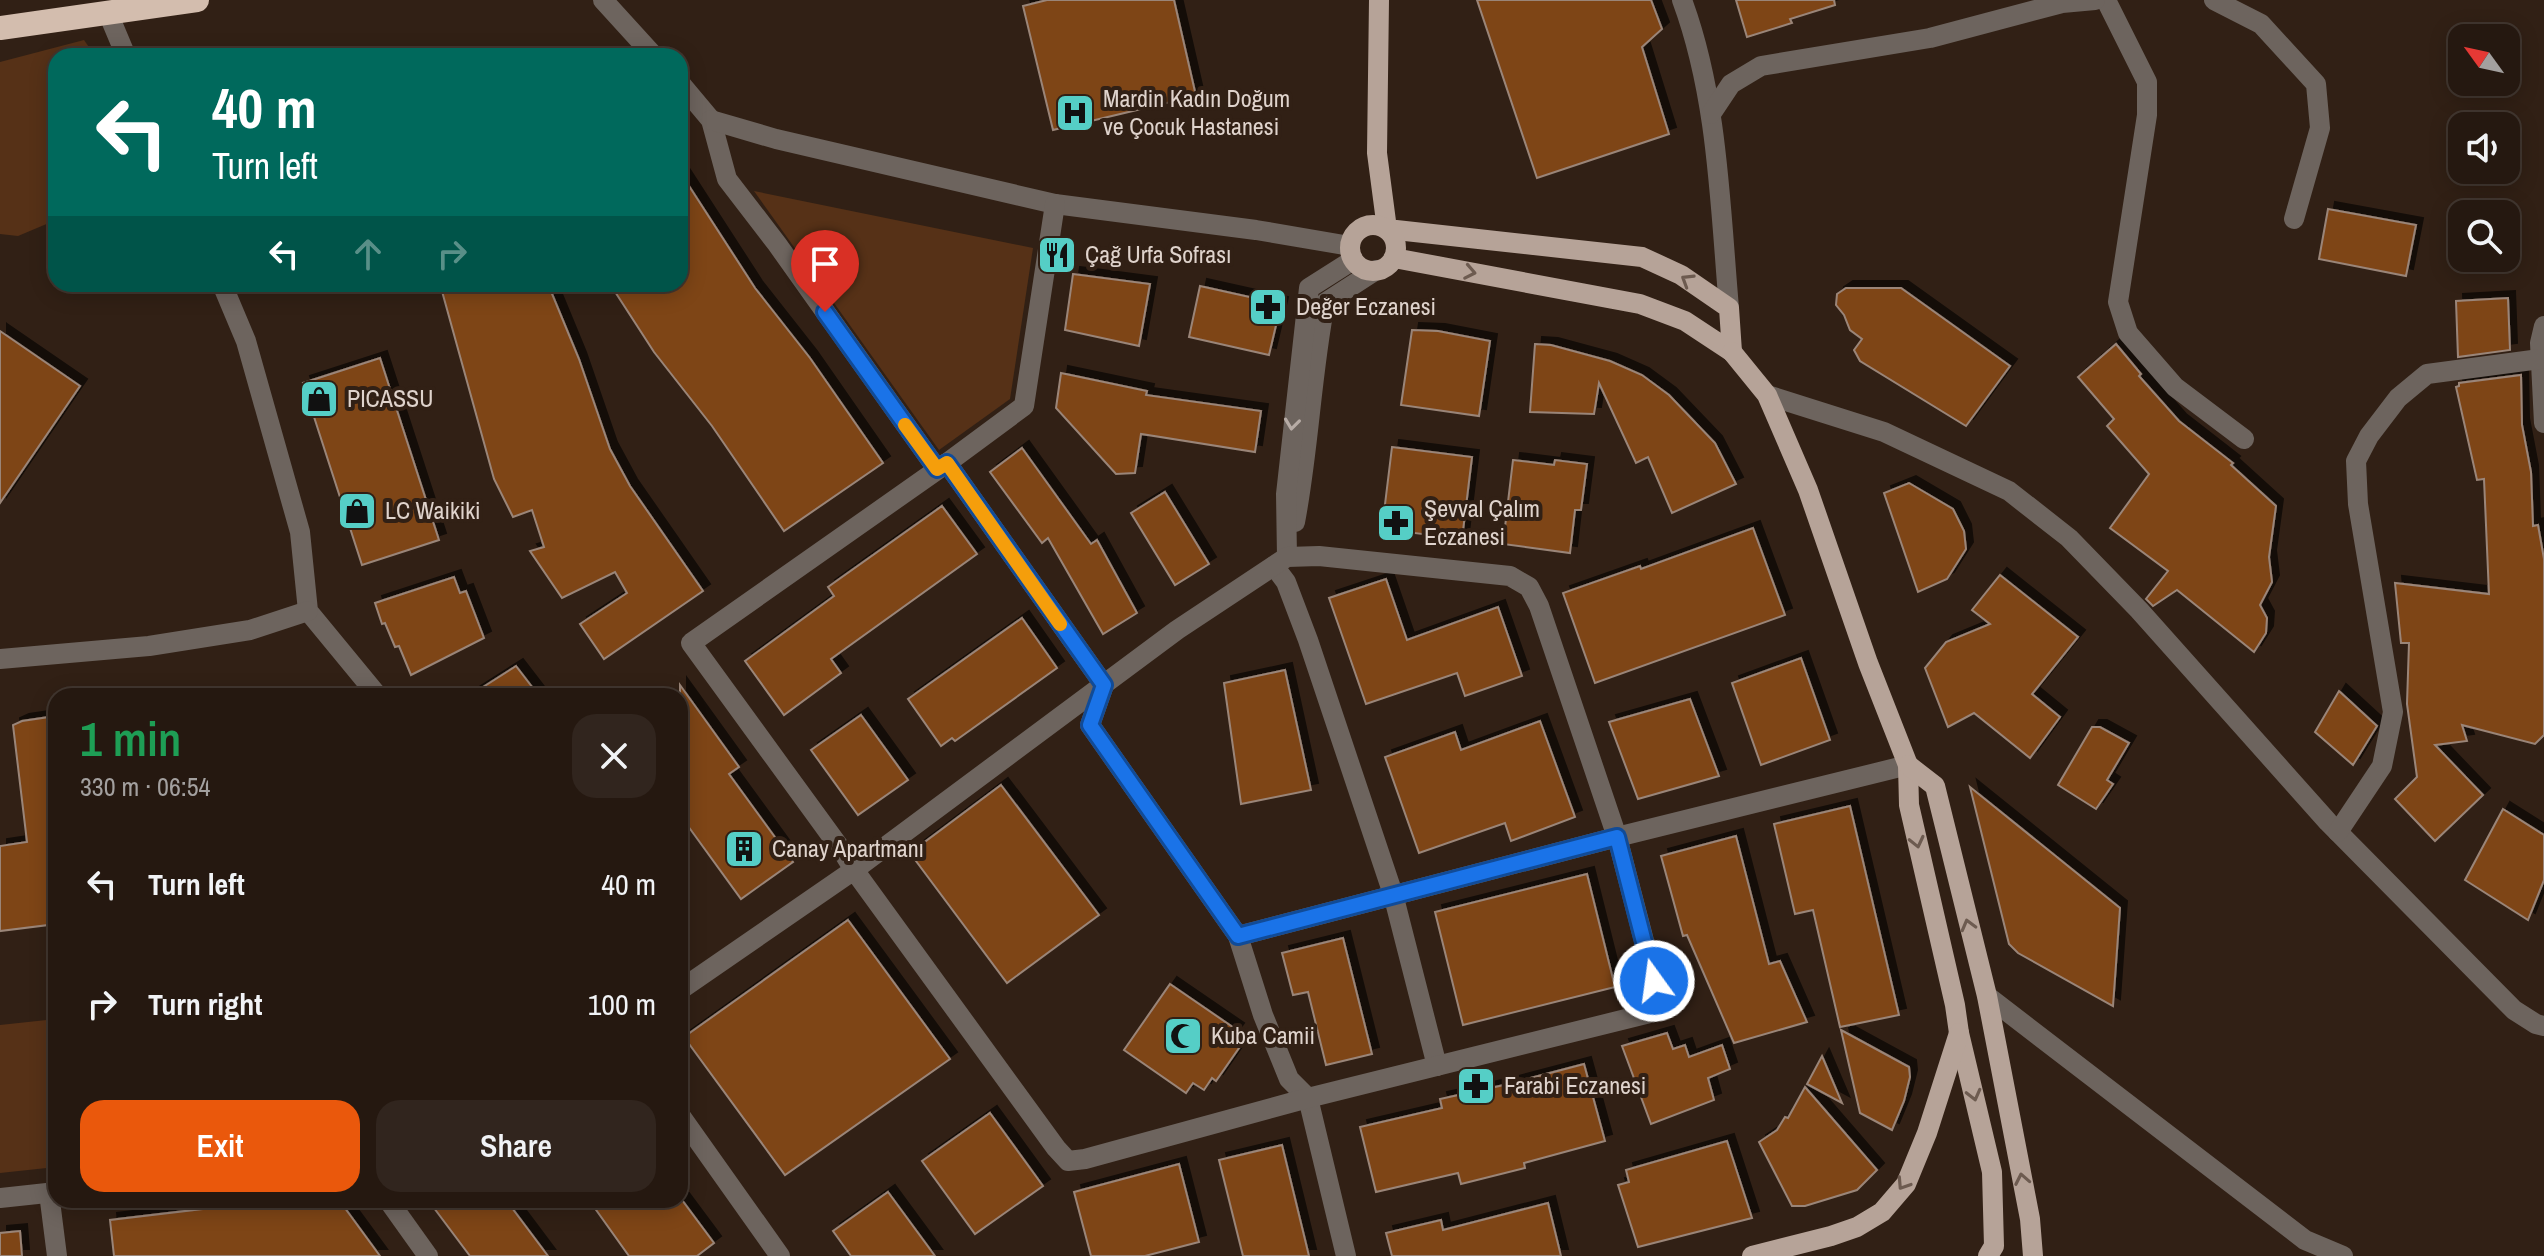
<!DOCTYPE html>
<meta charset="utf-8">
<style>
:root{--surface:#251810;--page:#31251e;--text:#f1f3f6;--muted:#a3a09f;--line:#423730;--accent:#ea580c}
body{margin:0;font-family:"Archivo Narrow",sans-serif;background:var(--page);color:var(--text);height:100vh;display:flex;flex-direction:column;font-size:30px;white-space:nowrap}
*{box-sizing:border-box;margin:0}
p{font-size:26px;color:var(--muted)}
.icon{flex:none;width:44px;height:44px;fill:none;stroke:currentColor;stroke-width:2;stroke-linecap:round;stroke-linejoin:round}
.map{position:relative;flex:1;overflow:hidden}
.side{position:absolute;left:48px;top:688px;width:640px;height:520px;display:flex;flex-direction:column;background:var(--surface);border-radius:24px;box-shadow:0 4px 20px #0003,0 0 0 2px var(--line)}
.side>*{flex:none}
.top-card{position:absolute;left:48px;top:48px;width:640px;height:244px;border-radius:24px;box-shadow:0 4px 20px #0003,0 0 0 2px var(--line);background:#00695c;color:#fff;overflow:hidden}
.needle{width:52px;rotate:303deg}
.fabs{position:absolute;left:2448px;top:24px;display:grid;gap:16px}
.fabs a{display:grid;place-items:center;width:72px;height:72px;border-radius:16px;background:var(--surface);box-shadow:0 4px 20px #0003,0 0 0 2px var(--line);font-size:40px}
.pin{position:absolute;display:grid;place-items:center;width:68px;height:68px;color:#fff;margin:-82px -34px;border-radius:50% 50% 50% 0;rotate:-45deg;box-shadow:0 0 8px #0007}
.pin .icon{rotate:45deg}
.me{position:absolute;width:88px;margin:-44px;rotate:346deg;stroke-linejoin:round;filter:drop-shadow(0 0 6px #0008)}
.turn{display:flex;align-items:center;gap:28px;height:168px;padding:0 32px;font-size:36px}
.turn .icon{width:104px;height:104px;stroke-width:2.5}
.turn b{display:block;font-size:56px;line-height:68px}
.lanes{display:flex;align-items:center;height:76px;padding:0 32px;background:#0003;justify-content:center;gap:40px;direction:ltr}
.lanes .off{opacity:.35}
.round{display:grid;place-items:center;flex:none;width:84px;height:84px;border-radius:24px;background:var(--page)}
.headline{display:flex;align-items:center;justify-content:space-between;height:136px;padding:0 32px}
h1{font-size:48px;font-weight:600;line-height:60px;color:#1e9e55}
.cta{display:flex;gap:16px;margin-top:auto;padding:16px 32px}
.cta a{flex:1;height:92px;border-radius:24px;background:var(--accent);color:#fff;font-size:32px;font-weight:600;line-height:92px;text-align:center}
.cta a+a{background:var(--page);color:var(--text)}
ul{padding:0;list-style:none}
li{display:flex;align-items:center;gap:24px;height:120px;padding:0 32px}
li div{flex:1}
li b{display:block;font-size:30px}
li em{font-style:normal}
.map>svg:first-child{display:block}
</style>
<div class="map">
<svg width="2544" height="1256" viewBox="0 0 2544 1256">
<defs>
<filter id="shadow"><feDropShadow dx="7" dy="-7" stdDeviation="0" flood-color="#0009"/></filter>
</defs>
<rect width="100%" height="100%" fill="#312015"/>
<g fill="#563117">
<path d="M84,40L95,56H56V220L18,236L0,234V62Z"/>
<path d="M754,191L1033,248L1010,399L939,450Z"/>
<path d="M56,1019V1167L0,1173V1025Z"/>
</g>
<g fill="#7e4418" stroke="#9a8578" stroke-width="2" filter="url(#shadow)">
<path d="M1047,0H1174L1196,96L1053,130L1023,6Z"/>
<path d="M1477,0H1651L1662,29L1642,47L1669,134L1537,178Z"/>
<path d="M1736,0H1834L1835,5L1790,19L1792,23L1747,37Z"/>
<path d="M680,172L755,288L810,358L883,463L784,531L712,426L654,352L610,284H680Z"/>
<path d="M2328,209L2416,225L2406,276L2319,259Z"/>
<path d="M1073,274L1150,284L1139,346L1065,330Z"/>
<path d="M440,284H548L579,359L610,449L630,486L703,591L604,659L580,624L627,593L615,572L562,598L530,551L544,547L532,510L513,517L494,479Z"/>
<path d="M1200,286L1281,304L1269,355L1189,337Z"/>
<path d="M1846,288H1901L2010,366L1966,426L1860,361L1854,350L1862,339L1850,330L1844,315L1836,305L1837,294Z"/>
<path d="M2508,298L2510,350L2458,357L2456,301Z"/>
<path d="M1412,330L1438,331L1490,341L1479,416L1401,405Z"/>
<path d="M0,331L80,386L0,503Z"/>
<path d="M1535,344L1551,345L1610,361L1642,375L1669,395L1715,443L1736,484L1672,513L1648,457L1636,463L1599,383L1594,414L1530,412Z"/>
<path d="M2116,344L2141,374L2139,376L2179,421L2233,463L2231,465L2276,506L2269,557L2272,582L2260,605L2267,618L2266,633L2254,652L2177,590L2153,606L2146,599L2168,571L2110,528L2149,474L2107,426L2114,419L2078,377Z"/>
<path d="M380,358L439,540L362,565L303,383Z"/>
<path d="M1061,373L1147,391L1146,395L1261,411L1255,452L1141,434L1135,473L1116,474L1056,408Z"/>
<path d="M2521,375L2522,425L2531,472L2533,526L2538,525L2544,559V735L2535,744L2462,725L2467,741L2435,745L2483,795L2435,841L2395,799L2417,777L2407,704L2409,643H2401L2395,583L2489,594L2484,479L2477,480L2456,387L2459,386V383Z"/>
<path d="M1392,447L1472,457L1462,539L1382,529Z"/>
<path d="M1022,448L1091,544L1097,540L1137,613L1103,634L1048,538L1042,543L990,472Z"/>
<path d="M1513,460L1554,465L1555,460L1587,464L1581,510H1575L1570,553L1503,544Z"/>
<path d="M1909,483L1953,509L1964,531L1966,549L1947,579L1918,592L1884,493Z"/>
<path d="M1165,492L1209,564L1175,585L1131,513Z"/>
<path d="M942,506L977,554L831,659L841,673L784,715L745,661L834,596L828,587Z"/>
<path d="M1753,528L1785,615L1595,683L1563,593L1640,566L1641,569Z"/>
<path d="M2000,575L2078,637L2032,694L2060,717L2030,758L1974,713L1948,727L1925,668L1946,642L1990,624L1972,610Z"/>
<path d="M454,577L460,593L466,591L484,638L411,675L399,646L395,647L385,623L382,624L375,603Z"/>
<path d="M1386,579L1407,640L1498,607L1522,676L1465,696L1457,673L1366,704L1329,598Z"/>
<path d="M1022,618L1057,668L955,741L952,738L941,746L908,699Z"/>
<path d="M1801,658L1830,740L1761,765L1732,683Z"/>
<path d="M516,666L539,696H469Z"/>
<path d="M1285,670L1311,790L1241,804L1224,683Z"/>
<path d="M680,685L739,767L729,774L793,862L741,899L680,815Z"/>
<path d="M2339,691L2377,726L2353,765L2315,732Z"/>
<path d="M1690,699L1719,776L1638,799L1609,722Z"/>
<path d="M861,715L908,780L858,815L811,750Z"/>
<path d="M56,716V802H48L56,867V924L0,931V846L27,842L13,725L22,721Z"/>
<path d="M1540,721L1575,817L1511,841L1505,823L1419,853L1385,757L1455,732L1461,750Z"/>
<path d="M2092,727H2100L2129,743L2107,780L2113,784L2096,809L2058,785Z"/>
<path d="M1001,785L1099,915L1007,983L910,853Z"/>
<path d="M1970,787L2120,908L2113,1006L2018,953L2009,944Z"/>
<path d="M1850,806L1899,1015L1840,1027L1813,910L1795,914L1774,824Z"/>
<path d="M2503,809L2544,835V880L2528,920L2465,880Z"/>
<path d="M1736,836L1769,964L1780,961L1807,1022L1734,1043L1687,935L1683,936L1661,856Z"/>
<path d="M1587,874L1615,987L1463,1025L1435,912Z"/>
<path d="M848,920L950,1059L785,1175L684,1037Z"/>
<path d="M1343,938L1372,1054L1326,1065L1308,992L1293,995L1282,953Z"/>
<path d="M1170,984L1237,1030L1229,1041L1239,1048L1216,1081L1212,1078L1204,1090L1193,1083L1186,1093L1124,1050Z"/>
<path d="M1841,1030L1909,1067L1910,1077L1904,1101L1892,1130L1860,1113Z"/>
<path d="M1667,1033L1673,1049L1685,1045L1689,1057L1722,1045L1730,1069L1708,1078L1714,1100L1651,1124L1622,1046Z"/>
<path d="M1822,1056L1842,1103L1807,1084Z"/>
<path d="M1584,1064L1605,1141L1524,1163L1525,1168L1461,1184L1458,1173L1376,1192L1360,1127L1442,1108L1440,1099L1504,1085Z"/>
<path d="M1805,1087L1877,1170L1857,1190L1805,1206H1792L1759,1142L1777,1130L1785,1117L1788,1118Z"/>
<path d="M990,1113L1043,1186L975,1234L922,1161Z"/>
<path d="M1727,1141L1752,1218L1638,1247L1618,1185L1629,1182L1626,1170Z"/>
<path d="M1282,1145L1309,1256H1243L1219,1160Z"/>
<path d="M1179,1164L1199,1242L1145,1256H1091L1074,1192Z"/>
<path d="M888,1192L935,1256H851L833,1231Z"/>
<path d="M278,1200H339L380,1256H114L110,1220Z"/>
<path d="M428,1200H506L548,1256H470Z"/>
<path d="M589,1200H682L714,1243L697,1256H629Z"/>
<path d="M1548,1203L1561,1256H1392L1386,1233L1441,1220L1443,1230Z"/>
<path d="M20,1231L22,1256H0V1233Z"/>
</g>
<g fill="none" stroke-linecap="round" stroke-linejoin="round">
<g stroke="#6d645e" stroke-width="20">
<path d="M603,0L654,56"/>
<path d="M1682,0C1718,97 1720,205 1729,308"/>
<path d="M2106,0L2147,82V115L2118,302L2128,333L2175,387L2244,439"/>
<path d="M2214,0L2261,24L2316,84L2320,128L2294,219"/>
<path d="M108,13L126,56"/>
<path d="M680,83L711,120L727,179L777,244L937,469"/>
<path d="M1711,114L1731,84L1761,66L1930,38L2062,3L2095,0"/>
<path d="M711,120L776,139L1055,204L1256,230L1350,246"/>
<path d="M222,284L246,341L300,532L308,611L378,696"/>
<path d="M2544,326L2540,343L2544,423"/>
<path d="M1767,395L1884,432L2009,491L2069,538L2139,610L2328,822L2514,1010L2536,1024L2544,1026"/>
<path d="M947,463L1104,685L1090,725L1238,936L1263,1015L1289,1079L1308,1098L1346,1256"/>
<path d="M1295,522C1309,449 1311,376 1325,303L1376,270"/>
<path d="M1287,557L1286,494L1309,288L1353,260"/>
<path d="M1274,566L1286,582L1308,640L1393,894L1437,1066"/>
<path d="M0,659L149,646L250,630L308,611"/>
<path d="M2338,832L2382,766L2393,712L2358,504L2356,461L2369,436L2398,398L2427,374L2540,359"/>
<path d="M1238,936L1617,837L1908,765"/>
<path d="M680,990L854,870L1177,630L1287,557L1319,556L1510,576L1529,587L1539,606L1617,837L1662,1010L1308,1098L1085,1159L1068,1161L1056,1148L854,870L843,852L691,643L947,463L1024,406L1055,204"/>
<path d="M1987,996L2305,1240L2343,1256"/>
<path d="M680,1115L780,1256"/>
<path d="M49,1193L57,1256"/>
<path d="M0,1198L56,1192"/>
<path d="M388,1200L428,1256"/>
</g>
<g stroke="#b6a398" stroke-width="20">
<path d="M1379,0L1377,153L1387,229L1642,257L1681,275L1729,308L1732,352L1685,321L1640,304L1394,258"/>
<circle cx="1373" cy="248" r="23"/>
<path d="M1732,352L1767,395L1808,490L1868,663L1908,765L1909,805L1955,1005L1959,1033L1992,1172L1994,1246L1988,1256"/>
<path d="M1908,765L1935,786L1987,996L2030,1219L2033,1256"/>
<path d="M1752,1256L1831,1236L1857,1227L1882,1212L1906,1184L1927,1133L1959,1033"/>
</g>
<path stroke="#d3bdae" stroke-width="24" d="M0,28L197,0"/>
</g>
<defs><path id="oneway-chevron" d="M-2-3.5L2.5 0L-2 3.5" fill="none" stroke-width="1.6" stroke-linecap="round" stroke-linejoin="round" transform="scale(2)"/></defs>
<g stroke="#6d5b50">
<use href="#oneway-chevron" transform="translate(1470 272) rotate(11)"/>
<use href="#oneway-chevron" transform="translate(1687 280) rotate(-148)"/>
<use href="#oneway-chevron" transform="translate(1917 842) rotate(77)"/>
<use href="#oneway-chevron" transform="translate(1968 925) rotate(-105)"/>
<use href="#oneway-chevron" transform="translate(1974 1095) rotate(76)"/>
<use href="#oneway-chevron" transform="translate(2022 1179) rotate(-101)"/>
<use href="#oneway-chevron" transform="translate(1903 1184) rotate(123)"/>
</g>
<use stroke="#b7aca6" href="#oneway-chevron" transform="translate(1292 424) rotate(97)"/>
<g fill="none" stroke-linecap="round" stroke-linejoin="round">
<g stroke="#114b97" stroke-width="20">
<path id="route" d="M825,312L937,469L947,463L1104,685L1090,725L1238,936L1617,837L1654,981"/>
</g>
<use href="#route" stroke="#1a73e8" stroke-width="14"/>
<path stroke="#f59e0b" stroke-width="14" d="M905,425L937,469L947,463L1060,624"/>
</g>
<defs>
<g id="hospital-square" transform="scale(2)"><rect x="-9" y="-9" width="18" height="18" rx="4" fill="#55cec6" stroke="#312015"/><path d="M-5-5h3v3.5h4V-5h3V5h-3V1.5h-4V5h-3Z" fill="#111"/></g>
<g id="restaurant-square" transform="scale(2)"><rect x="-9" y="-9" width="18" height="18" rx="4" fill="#55cec6" stroke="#312015"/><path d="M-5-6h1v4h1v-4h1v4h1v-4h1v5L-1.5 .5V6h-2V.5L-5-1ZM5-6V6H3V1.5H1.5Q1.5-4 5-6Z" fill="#111"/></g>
<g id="pharmacy-square" transform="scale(2)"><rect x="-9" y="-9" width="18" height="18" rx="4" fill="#55cec6" stroke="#312015"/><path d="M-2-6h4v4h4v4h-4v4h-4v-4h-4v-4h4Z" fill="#111"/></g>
<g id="shop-square" transform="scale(2)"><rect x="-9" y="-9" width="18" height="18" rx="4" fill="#55cec6" stroke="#312015"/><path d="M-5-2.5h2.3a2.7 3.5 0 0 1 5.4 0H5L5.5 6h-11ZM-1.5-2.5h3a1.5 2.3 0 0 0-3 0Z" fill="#111"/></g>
<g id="building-square" transform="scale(2)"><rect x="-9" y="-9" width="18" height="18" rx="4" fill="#55cec6" stroke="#312015"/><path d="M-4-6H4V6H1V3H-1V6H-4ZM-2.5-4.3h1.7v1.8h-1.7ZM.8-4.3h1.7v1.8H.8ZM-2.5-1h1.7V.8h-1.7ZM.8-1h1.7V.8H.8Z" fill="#111"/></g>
<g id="mosque-square" transform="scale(2)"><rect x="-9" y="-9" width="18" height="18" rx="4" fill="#55cec6" stroke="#312015"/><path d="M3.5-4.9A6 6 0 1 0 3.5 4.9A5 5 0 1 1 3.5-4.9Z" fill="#111"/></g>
</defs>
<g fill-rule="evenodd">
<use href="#hospital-square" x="1075" y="113"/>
<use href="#restaurant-square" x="1057" y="255"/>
<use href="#pharmacy-square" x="1268" y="307"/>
<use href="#shop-square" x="319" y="399"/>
<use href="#shop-square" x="357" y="511"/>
<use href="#pharmacy-square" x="1396" y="523"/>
<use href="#building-square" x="744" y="849"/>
<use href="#mosque-square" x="1183" y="1036"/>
<use href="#pharmacy-square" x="1476" y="1086"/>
</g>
<g text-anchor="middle" stroke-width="8" stroke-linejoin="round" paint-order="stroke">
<g font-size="24" fill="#dfd3cc" stroke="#312015" text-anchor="start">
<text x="1103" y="107">Mardin Kadın Doğum<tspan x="1103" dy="28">ve Çocuk Hastanesi</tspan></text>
<text x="1085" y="263">Çağ Urfa Sofrası</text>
<text x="1296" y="315">Değer Eczanesi</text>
<text x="347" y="407">PICASSU</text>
<text x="1424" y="517">Şevval Çalım<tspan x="1424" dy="28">Eczanesi</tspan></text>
<text x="385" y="519">LC Waikiki</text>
<text x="772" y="857">Canay Apartmanı</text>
<text x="1211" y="1044">Kuba Camii</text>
<text x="1504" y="1094">Farabi Eczanesi</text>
</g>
</g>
</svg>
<div class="fabs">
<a><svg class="needle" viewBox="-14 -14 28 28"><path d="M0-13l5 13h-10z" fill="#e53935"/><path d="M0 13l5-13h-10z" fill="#a3a09f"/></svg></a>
<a><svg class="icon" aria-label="sound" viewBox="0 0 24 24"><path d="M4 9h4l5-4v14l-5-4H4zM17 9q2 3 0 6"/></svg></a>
<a><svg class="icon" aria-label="search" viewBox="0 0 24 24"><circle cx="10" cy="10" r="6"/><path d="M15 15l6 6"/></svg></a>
</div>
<div class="pin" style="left:825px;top:312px;background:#d93025"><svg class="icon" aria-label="arrive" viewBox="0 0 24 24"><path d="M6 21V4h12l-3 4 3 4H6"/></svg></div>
<svg class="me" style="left:1654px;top:981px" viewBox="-20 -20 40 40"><circle r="17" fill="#1a73e8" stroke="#fff" stroke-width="3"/><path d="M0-11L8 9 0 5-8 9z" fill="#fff"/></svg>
<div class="top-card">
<div class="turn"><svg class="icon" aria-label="left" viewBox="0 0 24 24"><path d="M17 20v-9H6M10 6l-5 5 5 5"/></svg><div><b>40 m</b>Turn left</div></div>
<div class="lanes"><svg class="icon" aria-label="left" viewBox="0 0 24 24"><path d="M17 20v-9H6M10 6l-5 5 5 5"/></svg><svg class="icon off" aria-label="ahead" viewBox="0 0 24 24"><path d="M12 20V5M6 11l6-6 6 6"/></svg><svg class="icon off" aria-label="right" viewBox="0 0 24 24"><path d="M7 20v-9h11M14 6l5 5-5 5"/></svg></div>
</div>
<section class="side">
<div class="headline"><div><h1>1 min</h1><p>330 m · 06:54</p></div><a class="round"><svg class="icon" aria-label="close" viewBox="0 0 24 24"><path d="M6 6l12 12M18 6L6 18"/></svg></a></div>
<ul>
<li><svg class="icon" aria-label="left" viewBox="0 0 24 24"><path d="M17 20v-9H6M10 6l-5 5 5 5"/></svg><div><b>Turn left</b></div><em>40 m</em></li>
<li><svg class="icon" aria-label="right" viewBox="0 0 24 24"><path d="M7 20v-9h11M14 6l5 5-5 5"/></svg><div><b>Turn right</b></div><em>100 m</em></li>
</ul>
<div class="cta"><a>Exit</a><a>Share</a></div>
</section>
</div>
